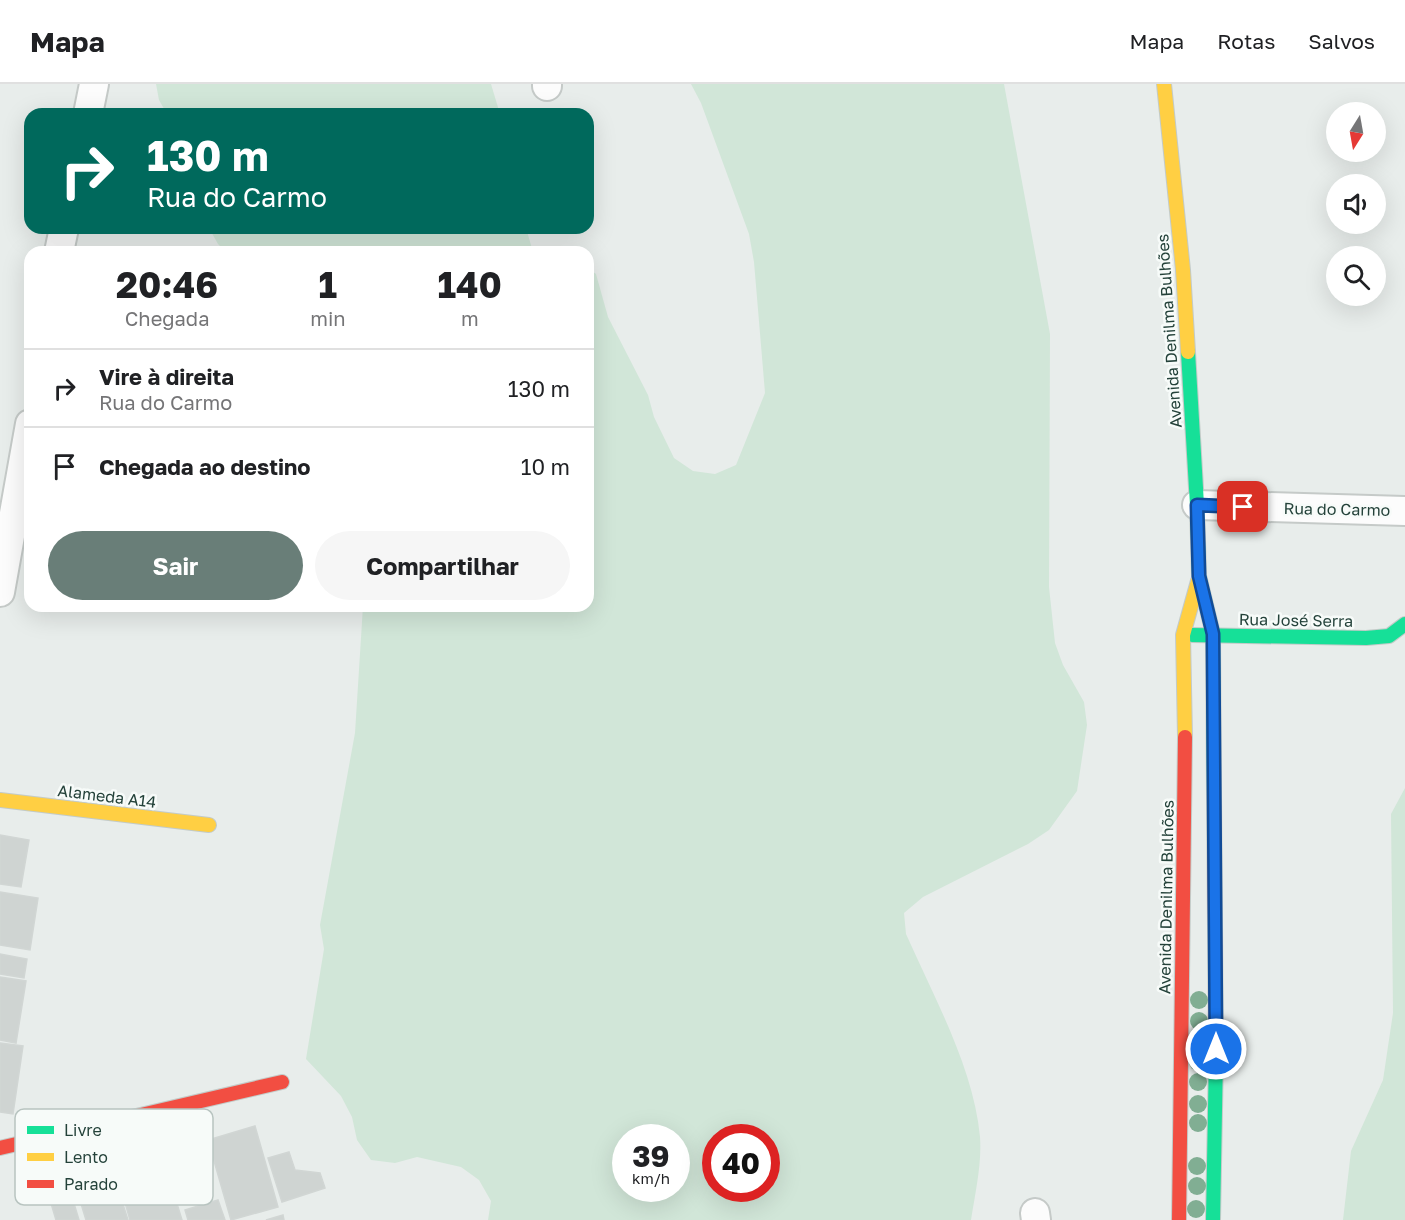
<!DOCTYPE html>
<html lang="pt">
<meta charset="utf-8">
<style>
:root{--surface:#fff;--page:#f6f6f6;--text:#202124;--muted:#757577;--line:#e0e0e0;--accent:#697e78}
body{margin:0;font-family:"Golos Text",sans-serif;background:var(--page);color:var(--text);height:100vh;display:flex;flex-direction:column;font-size:22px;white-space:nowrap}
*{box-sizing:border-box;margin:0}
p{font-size:20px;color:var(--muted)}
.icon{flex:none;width:33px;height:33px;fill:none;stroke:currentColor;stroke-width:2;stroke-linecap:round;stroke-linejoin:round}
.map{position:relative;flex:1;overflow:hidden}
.panel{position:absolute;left:24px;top:162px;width:570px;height:366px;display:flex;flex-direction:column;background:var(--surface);border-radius:18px;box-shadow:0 6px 24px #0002}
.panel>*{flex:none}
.guide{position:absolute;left:24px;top:24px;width:570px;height:126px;border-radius:18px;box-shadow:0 6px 24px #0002;background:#00695c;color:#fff;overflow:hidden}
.needle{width:39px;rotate:191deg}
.buttons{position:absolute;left:1326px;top:18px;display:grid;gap:12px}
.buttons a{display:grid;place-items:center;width:60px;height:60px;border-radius:50%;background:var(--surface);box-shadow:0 6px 24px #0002;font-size:30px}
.speed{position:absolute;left:612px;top:1040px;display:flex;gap:12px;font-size:30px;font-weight:700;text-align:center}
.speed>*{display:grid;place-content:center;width:78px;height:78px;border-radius:50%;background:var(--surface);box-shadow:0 6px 24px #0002;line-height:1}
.speed small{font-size:15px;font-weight:400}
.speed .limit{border:9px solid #d22;background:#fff;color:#111}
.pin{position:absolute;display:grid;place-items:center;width:51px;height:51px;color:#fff;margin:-26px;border-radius:12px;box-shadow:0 3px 9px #0006}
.me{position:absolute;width:66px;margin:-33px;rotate:0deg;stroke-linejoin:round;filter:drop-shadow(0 0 4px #0008)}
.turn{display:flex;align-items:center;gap:21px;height:126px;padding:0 24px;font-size:27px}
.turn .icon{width:78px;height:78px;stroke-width:2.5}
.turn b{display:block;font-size:42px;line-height:51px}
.eta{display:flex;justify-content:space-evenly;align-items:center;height:102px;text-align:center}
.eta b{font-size:36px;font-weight:700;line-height:42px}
.action{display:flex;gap:12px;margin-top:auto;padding:12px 24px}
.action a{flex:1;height:69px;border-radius:36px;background:var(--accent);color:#fff;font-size:24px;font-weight:700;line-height:69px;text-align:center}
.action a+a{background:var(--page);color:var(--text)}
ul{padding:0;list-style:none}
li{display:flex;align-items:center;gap:18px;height:78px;padding:0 24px;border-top:2px solid var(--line)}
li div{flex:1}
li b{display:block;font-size:22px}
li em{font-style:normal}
header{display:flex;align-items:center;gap:36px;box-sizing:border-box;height:84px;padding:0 30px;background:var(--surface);border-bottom:2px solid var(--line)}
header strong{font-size:28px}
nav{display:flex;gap:33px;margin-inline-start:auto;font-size:21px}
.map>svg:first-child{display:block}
</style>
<header>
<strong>Mapa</strong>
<nav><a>Mapa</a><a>Rotas</a><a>Salvos</a></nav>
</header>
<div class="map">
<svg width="1405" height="1136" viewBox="0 0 1405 1136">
<rect width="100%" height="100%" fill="#e8edeb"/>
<g fill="#d1e6d8" fill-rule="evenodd">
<path d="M156,0H491L500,30H167L159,16Z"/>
<path d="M691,0H1004L1050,250L1049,503L1055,559L1063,581L1084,618L1087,641L1077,707L1049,746L1028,760L923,813L904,829L906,850C934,913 974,985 980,1053C982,1080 975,1110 971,1136H488L491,1117L479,1096L461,1083L417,1073L395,1079L371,1076L357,1056L352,1033L341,1012L306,975L324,865L320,841L355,649L363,522H588V184L596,190L608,233L648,311L654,333L674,374L693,387L715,390L736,381L765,309L754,178L749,150L701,19ZM626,1053H676V1104H626ZM716,1053H766V1104H716Z"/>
<path d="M209,144H526L533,168H226L218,160Z"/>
<path d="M1405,704V1136H1343L1351,1067L1383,996L1393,929L1391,730Z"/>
</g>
<g fill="#cfd4d2" stroke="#d1d6d4" stroke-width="1.5">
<path d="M0,751L29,756L21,803L0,800Z"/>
<path d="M0,808L38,814L30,866L0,861Z"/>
<path d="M0,870L27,875L24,894L0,890Z"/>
<path d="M0,893L26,897L16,959L0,956Z"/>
<path d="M0,959L23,962L13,1030L0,1028Z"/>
<path d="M255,1042L278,1123L231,1136L208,1056Z"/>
<path d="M289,1068L295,1086L320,1089L325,1104L282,1118L268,1074Z"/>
<path d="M60,1073L79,1136H56L39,1079Z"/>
<path d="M163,1074L182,1136H130L116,1087Z"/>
<path d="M113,1089L128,1136H86L75,1100Z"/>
<path d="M218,1116L225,1136H188L185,1126Z"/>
<path d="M283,1131L284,1136H266Z"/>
</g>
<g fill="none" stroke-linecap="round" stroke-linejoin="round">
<g stroke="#c5cac8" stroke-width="32">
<g id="street">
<path d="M547,0V2"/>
<path d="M88,30L94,0"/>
<path d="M59,168L64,144"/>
<path d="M1197,421L1405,427"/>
<path d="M0,508L30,340"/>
<path d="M1035,1129L1036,1136"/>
</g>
</g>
<g stroke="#c3cbc8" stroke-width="16">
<g id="fast">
<path d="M1188,268L1197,421L1199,492L1213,550L1214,712"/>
<path d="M1192,551L1366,554L1389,552L1405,540"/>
<path d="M1213,1136L1216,971"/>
</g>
</g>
<g stroke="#c3cbc8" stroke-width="16">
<g id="slow">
<path d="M1164,0L1183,186L1188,268"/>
<path d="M1185,653L1183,551L1198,497"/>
<path d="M0,716L209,741"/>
</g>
</g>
<g stroke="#c3cbc8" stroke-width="16">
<g id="jam">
<path d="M1214,712L1216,971"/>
<path d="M0,1064L282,998"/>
<path d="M1179,1136L1185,653"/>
</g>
</g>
<use href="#street" stroke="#fcfcfc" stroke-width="28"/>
<use href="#fast" stroke="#16e098" stroke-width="14"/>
<use href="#slow" stroke="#ffcf43" stroke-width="14"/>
<use href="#jam" stroke="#f24e42" stroke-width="14"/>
</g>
<g fill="#81ae93">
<circle cx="1199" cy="916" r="9"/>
<circle cx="1199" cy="937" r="9"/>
<circle cx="1199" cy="959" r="9"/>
<circle cx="1198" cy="978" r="9"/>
<circle cx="1198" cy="998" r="9"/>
<circle cx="1198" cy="1020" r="9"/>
<circle cx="1198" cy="1039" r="9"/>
<circle cx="1197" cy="1082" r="9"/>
<circle cx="1197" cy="1102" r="9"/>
<circle cx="1196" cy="1125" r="9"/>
</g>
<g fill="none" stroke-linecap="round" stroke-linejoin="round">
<g stroke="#114b97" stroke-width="15">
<path id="route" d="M1216,965L1213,550L1199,492L1197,421L1243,423"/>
</g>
<use href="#route" stroke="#1a73e8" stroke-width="10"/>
</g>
<g text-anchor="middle" stroke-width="5" stroke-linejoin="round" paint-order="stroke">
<g font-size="16" fill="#24423a" stroke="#f7fbf9">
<text transform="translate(1169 247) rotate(-94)" y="6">Avenida Denilma Bulhões</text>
<text transform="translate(1337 425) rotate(1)" y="6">Rua do Carmo</text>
<text transform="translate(1296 536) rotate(1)" y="6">Rua José Serra</text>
<text transform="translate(107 712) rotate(7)" y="6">Alameda A14</text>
<text transform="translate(1166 813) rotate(-89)" y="6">Avenida Denilma Bulhões</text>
</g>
</g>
<rect x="15" y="1025" width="198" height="96" rx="9" fill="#f7fbf9" stroke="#b8c4c0" stroke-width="1.5"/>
<rect x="27" y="1042" width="27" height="8" fill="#16e098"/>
<rect x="27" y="1069" width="27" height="8" fill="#ffcf43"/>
<rect x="27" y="1096" width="27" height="8" fill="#f24e42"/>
<g font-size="16" fill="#24423a">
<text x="64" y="1052">Livre</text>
<text x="64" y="1079">Lento</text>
<text x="64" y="1106">Parado</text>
</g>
</svg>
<div class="buttons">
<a><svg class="needle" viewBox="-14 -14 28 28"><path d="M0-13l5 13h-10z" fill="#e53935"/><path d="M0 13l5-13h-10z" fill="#757577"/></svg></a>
<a><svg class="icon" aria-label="sound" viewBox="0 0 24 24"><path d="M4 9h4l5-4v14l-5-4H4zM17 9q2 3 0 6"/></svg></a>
<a><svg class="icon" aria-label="search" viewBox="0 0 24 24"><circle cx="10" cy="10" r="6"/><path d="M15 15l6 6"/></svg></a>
</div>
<div class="speed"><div>39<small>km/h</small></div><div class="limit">40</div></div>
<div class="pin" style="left:1243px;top:423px;background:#d93025"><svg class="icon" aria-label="arrive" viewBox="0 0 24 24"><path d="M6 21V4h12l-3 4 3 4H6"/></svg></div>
<svg class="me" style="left:1216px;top:965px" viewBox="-20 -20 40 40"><circle r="17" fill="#1a73e8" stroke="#fff" stroke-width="3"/><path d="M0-11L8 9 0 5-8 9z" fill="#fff"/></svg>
<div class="guide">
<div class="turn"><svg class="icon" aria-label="right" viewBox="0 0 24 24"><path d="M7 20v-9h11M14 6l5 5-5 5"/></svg><div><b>130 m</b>Rua do Carmo</div></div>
</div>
<section class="panel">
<div class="eta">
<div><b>20:46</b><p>Chegada</p></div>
<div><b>1</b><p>min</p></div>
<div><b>140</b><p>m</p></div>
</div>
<ul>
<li><svg class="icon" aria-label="right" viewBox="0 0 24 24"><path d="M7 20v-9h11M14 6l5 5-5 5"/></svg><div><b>Vire à direita</b><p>Rua do Carmo</p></div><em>130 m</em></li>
<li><svg class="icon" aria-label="arrive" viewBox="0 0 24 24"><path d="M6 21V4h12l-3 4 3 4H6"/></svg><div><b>Chegada ao destino</b></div><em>10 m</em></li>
</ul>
<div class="action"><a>Sair</a><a>Compartilhar</a></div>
</section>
</div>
